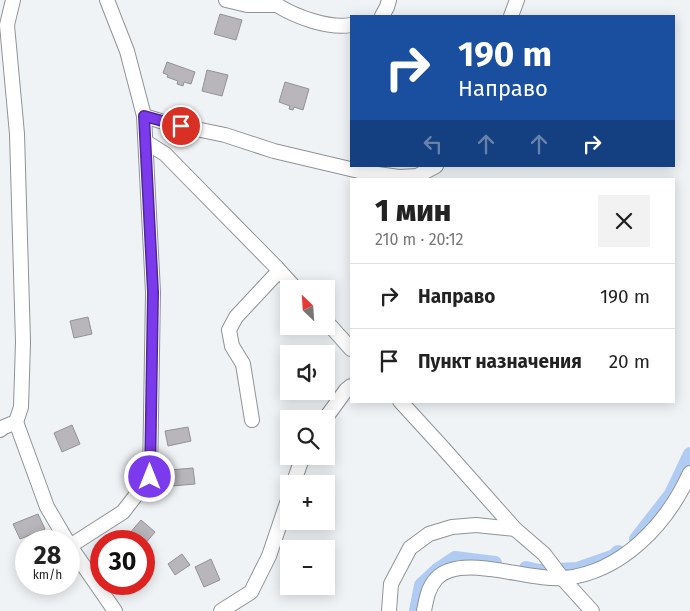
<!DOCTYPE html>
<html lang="ru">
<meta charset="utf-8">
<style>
:root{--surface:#fff;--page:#f2f2f2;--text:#222;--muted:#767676;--line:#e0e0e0}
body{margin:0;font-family:"Fira Sans",sans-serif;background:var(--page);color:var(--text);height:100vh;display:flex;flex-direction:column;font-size:19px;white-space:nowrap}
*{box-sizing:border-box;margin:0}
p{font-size:16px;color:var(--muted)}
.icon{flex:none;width:28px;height:28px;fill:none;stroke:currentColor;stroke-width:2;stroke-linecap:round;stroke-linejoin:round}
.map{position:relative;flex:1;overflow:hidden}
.panel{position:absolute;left:350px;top:178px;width:325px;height:225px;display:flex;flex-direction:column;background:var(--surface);border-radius:0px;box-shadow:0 2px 12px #0003}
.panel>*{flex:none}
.top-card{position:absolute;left:350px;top:15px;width:325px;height:152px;border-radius:0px;box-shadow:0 2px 12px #0003;background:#1a4fa0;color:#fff;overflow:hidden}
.needle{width:32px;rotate:335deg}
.buttons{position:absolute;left:280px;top:280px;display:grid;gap:10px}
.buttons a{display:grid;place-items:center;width:55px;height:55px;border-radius:0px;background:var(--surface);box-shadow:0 2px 12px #0003;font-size:25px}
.speed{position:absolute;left:15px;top:530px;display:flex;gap:10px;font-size:25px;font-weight:700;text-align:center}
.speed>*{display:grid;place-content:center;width:65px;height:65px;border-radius:50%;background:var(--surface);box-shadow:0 2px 12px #0003;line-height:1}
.speed small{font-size:12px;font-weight:400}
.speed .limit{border:8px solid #d22;background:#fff;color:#111}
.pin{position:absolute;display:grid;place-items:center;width:42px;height:42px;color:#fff;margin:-21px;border:2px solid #fff;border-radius:50%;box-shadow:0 1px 5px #0007}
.me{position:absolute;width:55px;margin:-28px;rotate:0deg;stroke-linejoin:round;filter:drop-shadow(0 0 4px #0008)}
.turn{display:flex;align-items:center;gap:18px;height:105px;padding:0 25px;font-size:22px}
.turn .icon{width:65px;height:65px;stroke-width:2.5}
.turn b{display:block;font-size:35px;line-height:42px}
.lanes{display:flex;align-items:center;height:48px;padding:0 25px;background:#0003;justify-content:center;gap:25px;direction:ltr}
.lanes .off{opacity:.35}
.round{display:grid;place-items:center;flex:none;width:52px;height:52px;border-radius:0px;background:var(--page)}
.summary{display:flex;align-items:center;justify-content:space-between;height:85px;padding:0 25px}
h1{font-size:30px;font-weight:800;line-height:38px}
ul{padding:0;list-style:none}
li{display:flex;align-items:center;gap:15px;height:65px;padding:0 25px;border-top:1px solid var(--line)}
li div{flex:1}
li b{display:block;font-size:19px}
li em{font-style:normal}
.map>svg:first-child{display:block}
</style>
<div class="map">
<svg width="690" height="611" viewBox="0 0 690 611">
<rect width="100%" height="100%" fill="#f0f3f6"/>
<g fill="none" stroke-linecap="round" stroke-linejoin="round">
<g stroke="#b0ccf2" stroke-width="14">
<path d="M636,539L671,494L690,454"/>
<path d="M526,568L539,571L577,569L614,556L618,552"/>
<path d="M416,611L421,585L437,570L455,558L495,563"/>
</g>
</g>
<g fill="#b8b6ba" stroke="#939295">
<path d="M220,14L242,20L236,40L214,34Z"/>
<path d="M167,62L195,72L191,84L184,82L183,86L177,84L178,81L167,77L168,75L163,73Z"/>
<path d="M207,70L228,75L222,96L202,91Z"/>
<path d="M285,82L309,89L303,110L294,107L293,110L289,109L290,106L279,102Z"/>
<path d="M88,317L92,334L74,338L70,321Z"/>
<path d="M72,425L80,444L62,452L54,433Z"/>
<path d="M188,427L191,441L168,446L165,431Z"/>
<path d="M193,468L195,484L172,486L170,470Z"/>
<path d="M38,514L45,529L20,539L13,524Z"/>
<path d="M141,520L155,532L144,545V541H138L129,534Z"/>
<path d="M44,531L49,541H28L27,539Z"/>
<path d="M182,554L190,565L175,575L168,564Z"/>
<path d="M211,559L220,580L204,587L195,567Z"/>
</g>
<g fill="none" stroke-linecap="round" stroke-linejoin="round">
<g stroke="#909396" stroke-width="16">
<g id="minor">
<path d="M13,0L7,25L17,134L23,342L21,407L16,422"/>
<path d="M226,0L247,5H277L272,0"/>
<path d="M277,5C296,17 329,29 351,25"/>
<path d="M382,16L387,7L389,0"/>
<path d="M511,16L517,0"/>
<path d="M144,116L167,123L225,135L274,151L363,172L399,177L417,176L436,166"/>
<path d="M146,142L165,154L276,267L277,273L236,317L229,330L232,346L243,364L252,420"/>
<path d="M276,267L296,289"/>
<path d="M326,321L351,349"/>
<path d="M400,401L443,448L515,529"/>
<path d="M325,419L346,390L351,386"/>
<path d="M0,430L4,427L16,422L47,507L67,541"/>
<path d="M293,484L303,456"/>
<path d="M69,545L70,546L123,512L150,477L153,292L144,116L127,51L107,0"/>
<path d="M70,546L115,611"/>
<path d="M221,611L251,592L269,556L289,497"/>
<path d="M389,611L391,584L410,548L429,534L452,527L476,525L515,529L544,554L563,579L592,611"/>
<path d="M424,611C426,600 428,588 436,579C461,552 529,582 565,578C622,572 667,524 690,473"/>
</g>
</g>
<use href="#minor" stroke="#fff" stroke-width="14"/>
</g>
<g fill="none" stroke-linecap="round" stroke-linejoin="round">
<g stroke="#51269a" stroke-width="12">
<path id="route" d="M150,477L153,292L144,116L181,126"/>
</g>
<use href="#route" stroke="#7c3aed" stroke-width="9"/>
</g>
</svg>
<div class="buttons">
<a><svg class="needle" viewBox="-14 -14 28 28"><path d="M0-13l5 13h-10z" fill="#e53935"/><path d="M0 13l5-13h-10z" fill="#767676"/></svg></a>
<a><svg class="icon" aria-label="sound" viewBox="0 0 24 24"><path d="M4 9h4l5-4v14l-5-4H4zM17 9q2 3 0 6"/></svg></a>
<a><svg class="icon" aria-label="search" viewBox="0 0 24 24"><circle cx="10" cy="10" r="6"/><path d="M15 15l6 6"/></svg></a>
<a>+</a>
<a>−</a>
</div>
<div class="speed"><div>28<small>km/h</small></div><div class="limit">30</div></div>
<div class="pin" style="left:181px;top:126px;background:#d93025"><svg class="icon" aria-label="arrive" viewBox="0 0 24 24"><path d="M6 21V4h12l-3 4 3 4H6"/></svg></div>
<svg class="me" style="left:150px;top:477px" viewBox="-20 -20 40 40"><circle r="17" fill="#7c3aed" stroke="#fff" stroke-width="3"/><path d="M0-11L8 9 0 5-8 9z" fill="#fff"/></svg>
<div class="top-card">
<div class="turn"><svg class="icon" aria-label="right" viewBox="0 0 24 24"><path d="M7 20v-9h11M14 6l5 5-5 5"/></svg><div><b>190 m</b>Направо</div></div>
<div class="lanes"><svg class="icon off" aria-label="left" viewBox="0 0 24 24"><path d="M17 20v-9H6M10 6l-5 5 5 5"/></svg><svg class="icon off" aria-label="ahead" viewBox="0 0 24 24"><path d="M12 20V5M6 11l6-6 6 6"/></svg><svg class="icon off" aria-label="ahead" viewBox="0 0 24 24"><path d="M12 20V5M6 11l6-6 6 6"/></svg><svg class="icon" aria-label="right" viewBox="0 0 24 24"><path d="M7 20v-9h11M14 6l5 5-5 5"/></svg></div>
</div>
<section class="panel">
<div class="summary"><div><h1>1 мин</h1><p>210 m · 20:12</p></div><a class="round"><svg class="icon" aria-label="close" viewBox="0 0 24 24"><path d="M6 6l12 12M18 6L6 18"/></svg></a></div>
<ul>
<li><svg class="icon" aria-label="right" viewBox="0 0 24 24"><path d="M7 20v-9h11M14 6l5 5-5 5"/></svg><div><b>Направо</b></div><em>190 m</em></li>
<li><svg class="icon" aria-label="arrive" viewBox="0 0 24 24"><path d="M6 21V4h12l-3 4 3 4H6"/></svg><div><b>Пункт назначения</b></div><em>20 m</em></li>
</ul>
</section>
</div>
